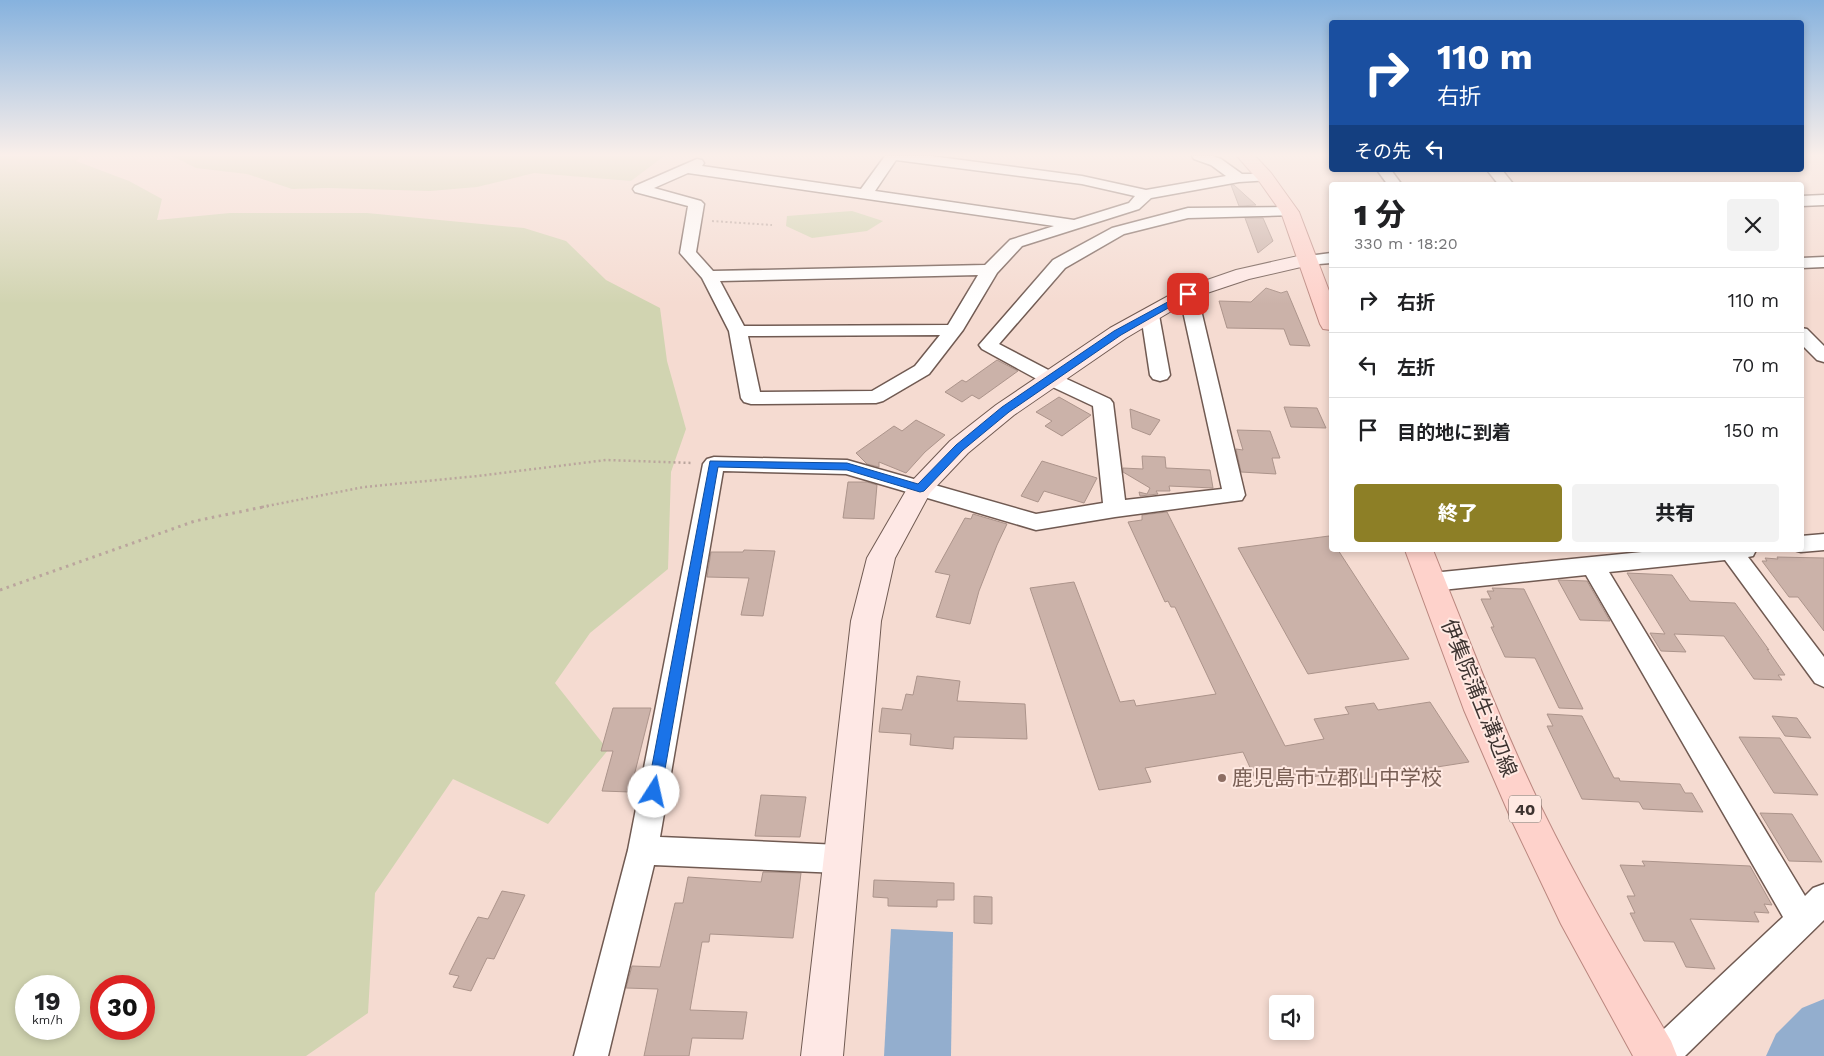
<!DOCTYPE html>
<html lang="ja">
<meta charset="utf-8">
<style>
:root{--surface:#fff;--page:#f2f2f2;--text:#202124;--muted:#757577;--line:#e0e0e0;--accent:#8d7f26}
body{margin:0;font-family:"Work Sans","Noto Sans JP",sans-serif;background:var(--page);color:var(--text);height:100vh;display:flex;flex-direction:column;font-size:19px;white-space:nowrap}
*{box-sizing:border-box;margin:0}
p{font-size:16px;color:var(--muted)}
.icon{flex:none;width:28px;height:28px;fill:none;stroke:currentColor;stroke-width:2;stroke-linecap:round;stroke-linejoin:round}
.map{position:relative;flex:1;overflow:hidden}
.side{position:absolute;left:1329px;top:182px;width:475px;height:370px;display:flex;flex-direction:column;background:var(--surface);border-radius:5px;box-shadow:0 2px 8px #0003}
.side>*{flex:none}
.hud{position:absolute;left:1329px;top:20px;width:475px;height:152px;border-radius:5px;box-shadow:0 2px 8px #0003;background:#1a4fa0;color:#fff;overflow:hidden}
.buttons{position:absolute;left:1269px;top:995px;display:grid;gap:10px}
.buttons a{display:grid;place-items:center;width:45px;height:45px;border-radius:5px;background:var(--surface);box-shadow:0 2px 8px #0003;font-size:25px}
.speed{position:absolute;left:15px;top:975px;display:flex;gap:10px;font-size:25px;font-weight:700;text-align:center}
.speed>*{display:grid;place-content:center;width:65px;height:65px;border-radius:50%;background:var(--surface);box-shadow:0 2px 8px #0003;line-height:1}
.speed small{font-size:12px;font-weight:400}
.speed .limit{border:8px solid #d22;background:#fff;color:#111}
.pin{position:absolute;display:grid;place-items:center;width:42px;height:42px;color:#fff;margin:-21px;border-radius:10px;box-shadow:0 2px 8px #0006}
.me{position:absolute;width:55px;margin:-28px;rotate:10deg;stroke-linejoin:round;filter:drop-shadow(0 0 4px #0008)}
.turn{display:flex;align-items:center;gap:18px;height:105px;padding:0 25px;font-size:22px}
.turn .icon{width:65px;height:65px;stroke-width:2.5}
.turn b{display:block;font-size:35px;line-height:42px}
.then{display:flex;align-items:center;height:48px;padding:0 25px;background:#0003;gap:10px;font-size:19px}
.round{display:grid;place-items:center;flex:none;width:52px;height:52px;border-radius:5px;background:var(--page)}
.head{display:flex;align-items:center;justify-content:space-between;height:85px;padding:0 25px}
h1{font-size:30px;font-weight:800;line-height:38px}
.button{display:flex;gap:10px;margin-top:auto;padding:10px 25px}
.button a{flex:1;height:58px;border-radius:5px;background:var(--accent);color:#fff;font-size:20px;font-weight:800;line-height:58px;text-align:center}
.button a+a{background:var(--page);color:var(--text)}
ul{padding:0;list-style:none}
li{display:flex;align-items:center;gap:15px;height:65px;padding:0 25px;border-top:1px solid var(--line)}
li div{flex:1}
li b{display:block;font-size:19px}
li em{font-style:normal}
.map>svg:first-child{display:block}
</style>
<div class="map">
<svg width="1824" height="1056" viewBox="0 0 1824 1056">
<rect width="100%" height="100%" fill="#f5dbd1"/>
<g fill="#d1d4b1" fill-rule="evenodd">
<path d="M0,156H82L76,161L129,181L162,199L157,220L230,213H367L524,228L566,241L606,280L660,308L667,361L686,429L671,472L668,569L590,633L555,683L608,750L548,824L453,779L375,893L368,1013L306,1056H0ZM26,986H69V1029H26ZM101,986H144V1029H101Z"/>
<path d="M172,156H664L631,181L534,173L477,187L430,191L328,188L292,189L247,174L196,168Z"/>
<path d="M852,211L883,221L867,231L812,238L786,226L787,216Z"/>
</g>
<path fill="#93aece" d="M891,929L953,932L951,1056H884Z"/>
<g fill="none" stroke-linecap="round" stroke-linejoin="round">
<path fill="#93aece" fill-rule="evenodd" d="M1824,999V1056H1766L1776,1034L1802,1008Z"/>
</g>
<g fill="#cbb2a9" stroke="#ac948b">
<path d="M1231,185H1234L1256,205L1239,206Z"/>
<path d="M1245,218H1263L1273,241L1258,253Z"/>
<path d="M1266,288L1281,293L1287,291L1310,346L1290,345L1284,329L1227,328L1219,301L1251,302Z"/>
<path d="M997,360L1018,371L979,399L972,395L962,402L945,392L962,380L966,382Z"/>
<path d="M1059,397L1091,415L1062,436L1045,426L1052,421L1036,412Z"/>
<path d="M1284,407L1317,408L1326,428L1291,427Z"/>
<path d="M1130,409L1160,420L1150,435L1132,428Z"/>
<path d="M916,420L945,435L925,452L906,473L879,462V467L867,464L856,453L894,426L902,431Z"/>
<path d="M1237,430L1270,431L1280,458H1272L1276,474L1241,472L1236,449L1243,450Z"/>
<path d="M1142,456L1165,457L1166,468L1210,470L1213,488L1169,486L1170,491H1156L1158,494L1140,496L1139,492L1147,494L1150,488L1123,472V468L1143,469Z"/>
<path d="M1042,461L1097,478L1084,503L1044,491L1038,502L1021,496Z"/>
<path d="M848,482H867L877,485L874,519L843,518Z"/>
<path d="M1167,512L1285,746L1324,739L1314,719L1349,714L1345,707L1374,703L1378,710L1430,702L1469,762L1347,781L1345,778L1334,780L1331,774L1258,785L1243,752L1145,768L1151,782L1099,790L1030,588L1074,582L1120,702L1134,700L1136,706L1216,694L1175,607H1171L1168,601L1165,602L1128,522L1142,520V515Z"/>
<path d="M973,514L1007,524L997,545L979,591L970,624L936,617L950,575L935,572L965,518L971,519Z"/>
<path d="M1329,536L1331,540V550H1338L1409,659L1308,674L1238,548Z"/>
<path d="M744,550L775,551L763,616L741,615L749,578L707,577L711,552H743Z"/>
<path d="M1777,557L1824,558V631L1798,597H1789L1762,561H1767L1765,558L1778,559Z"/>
<path d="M1627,573L1672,575L1690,601L1735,603L1769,650L1767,649L1785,675H1778L1782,680L1754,679L1724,636L1674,634L1686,652L1661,651L1650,633L1665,634Z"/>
<path d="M1558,580L1587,581L1610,621L1580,620Z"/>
<path d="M1492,588L1524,589L1583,709L1559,708L1535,658L1505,657L1491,627H1494L1481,599H1491L1487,591H1494Z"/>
<path d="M917,676L960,681L957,701L1025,704L1027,739L954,737L953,749L910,745L911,734L879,732L882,708L902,710L906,694L913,695Z"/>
<path d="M613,708H651L630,792L602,791L613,751H601Z"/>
<path d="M1547,714L1582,716L1614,778H1619L1620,781L1680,784L1685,793H1692L1703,812L1643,809L1639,802L1582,799L1547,726H1553Z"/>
<path d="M1772,716L1797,718L1811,738L1785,736Z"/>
<path d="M1739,737L1780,738L1818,795L1774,793Z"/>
<path d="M761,795L806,797L800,837L755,836Z"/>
<path d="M1760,813L1792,814L1822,862L1789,861Z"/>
<path d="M1642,861L1750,866L1772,905L1764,904L1769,913L1754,912L1759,922L1690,919L1715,969L1686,967L1674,942L1644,941L1630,913H1635L1627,896H1635L1620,865L1645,866Z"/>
<path d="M763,872L801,873L793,938L710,934L709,942H702L690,1010L747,1012L743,1039L692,1038L689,1056H644L658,989L626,988L632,966L660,967L675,903H683L688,877L761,882Z"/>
<path d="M874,880L954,883V900H937V907L888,906V898L873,897Z"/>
<path d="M502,891L525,895L494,959L487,958L471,991L453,987L459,976L449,974L465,942L478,917L488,919Z"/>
<path d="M974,896L992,897V924L974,923Z"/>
</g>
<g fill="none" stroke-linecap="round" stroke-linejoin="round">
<g stroke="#705a52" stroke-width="3">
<g id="street">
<path d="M885,156H931L1082,176L1146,190L1226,176L1211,165L1194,159L1192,156H1213L1221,159L1242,174H1270L1272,177L1270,180L1239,182L1151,198L1139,209L1022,246L997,273L963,330L929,374L883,401L876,403L751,404L744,402L741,398L729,331L702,278L680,253L688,206L635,192L633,189L635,186L697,159L702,160L704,163L702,166L861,189ZM896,160L1082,184L1135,196L1129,203L1074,220L875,191ZM688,173L1054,226L1010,240L985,265L713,271L696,252L704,204L701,201L654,188ZM978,275L948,325L744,326L720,281ZM940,335L915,366L872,391L760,392L748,336Z"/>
<path d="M1377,170H1391L1402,185H1388Z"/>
<path d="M1487,170H1502L1514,185H1499Z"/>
<path d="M1824,195V205L1801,206V196Z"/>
<path d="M1290,207L1295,209L1298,212L1295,215L1188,218L1124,234L1065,268L999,344L1058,375L1110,399L1113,403L1125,500L1222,489L1179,293L1182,289L1188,288L1194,289L1197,293L1245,495L1242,500L1115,517L1036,530L846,474L723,471L660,837L840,845L851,849L855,859L851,869L840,873L654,865L608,1056H574L628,850L703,464L707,459L714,457L847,460L1036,514L1103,503L1093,406L1044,383L982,349L979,345L1053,260L1112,228L1188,208Z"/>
<path d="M1331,253V263L1307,265L1301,263L1299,260L1301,257Z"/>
<path d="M1824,257V267L1801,268V258Z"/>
<path d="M1150,310L1156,311L1159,315L1170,375L1167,379L1160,381L1153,379L1150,375L1141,315L1144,311Z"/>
<path d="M1801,328L1807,329L1824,346V362L1817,360L1801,344Z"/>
<path d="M1824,534V550L1801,552L1794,550H1801V536Z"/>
<path d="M1662,550H1756L1753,556L1748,557L1824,657V687L1815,683L1725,560L1609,572L1805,896L1813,888L1824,884V920L1685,1056H1643L1648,1044L1783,917L1586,575L1432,591L1424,588L1420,582L1424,576L1432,573Z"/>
</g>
</g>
<g stroke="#705a52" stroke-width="2">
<path id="secondary" d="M1307,254L1314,256L1317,260L1314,264L1249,279L1195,297L1126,338L1014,415L968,453L930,493L895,558L881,621L843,1056H801L851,621L867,558L911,482L950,441L996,405L1110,328L1181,289L1236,270Z"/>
</g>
<g stroke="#ba877f" stroke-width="2">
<g id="primary">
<path d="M1237,156H1255L1271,173L1299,212L1331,296V330L1323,329L1320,324L1281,212L1259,181Z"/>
<path d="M1405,550H1433C1468,637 1501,724 1542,809C1581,889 1626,964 1671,1041L1677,1056H1633L1561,924L1512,821L1464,710Z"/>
</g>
</g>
<path stroke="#baa59d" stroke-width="2" stroke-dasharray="2 2.5" stroke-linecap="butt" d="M712,221L772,225"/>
<path stroke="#baa59d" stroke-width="2.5" stroke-dasharray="2 3" stroke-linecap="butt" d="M262,507L364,487L478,476L606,460L693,463"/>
<path stroke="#baa59d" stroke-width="3" stroke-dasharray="2.5 4.5" stroke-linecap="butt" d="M0,590L195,521L268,506"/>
<use href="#street" fill="#fff" fill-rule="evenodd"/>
<use href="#secondary" fill="#fee8e5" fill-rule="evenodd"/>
<use href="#primary" fill="#fed2cb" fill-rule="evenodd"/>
</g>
<linearGradient id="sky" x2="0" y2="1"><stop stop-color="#86b2de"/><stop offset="0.51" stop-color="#faefea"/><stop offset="1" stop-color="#faefea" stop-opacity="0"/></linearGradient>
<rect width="1824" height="304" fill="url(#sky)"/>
<path fill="#1a73e8" stroke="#114b97" d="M1188,291L1193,294L1191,295L1121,335L1009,412L963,450L924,491L920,492L847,470L718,467L661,792L659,797L654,799L649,797L647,792L710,461L847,463L918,484L956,445L1002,407L1114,331Z"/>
<circle fill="#8d6e63" stroke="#ffe9e2" stroke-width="2" cx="1222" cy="778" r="5"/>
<g text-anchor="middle" stroke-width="4" stroke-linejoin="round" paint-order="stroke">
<rect fill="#ffe9e2" stroke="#776a65" stroke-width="1" x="1509" y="795.5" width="32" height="27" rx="4"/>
<g font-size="16" font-weight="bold" fill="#3d3330">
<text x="1525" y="815">40</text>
</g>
<g font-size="21" fill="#3d3330" stroke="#ffe9e2">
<text transform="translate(1479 698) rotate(68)" y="7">伊集院蒲生溝辺線</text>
</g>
<g font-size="21" fill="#785e54" stroke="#ffe9e2" text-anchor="start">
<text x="1232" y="785">鹿児島市立郡山中学校</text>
</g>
</g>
</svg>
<div class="buttons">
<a><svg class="icon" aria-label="sound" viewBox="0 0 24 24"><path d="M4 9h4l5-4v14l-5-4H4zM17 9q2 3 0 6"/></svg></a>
</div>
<div class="speed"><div>19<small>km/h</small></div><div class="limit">30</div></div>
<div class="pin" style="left:1188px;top:294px;background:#d93025"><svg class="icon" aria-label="arrive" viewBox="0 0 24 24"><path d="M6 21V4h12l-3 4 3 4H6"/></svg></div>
<svg class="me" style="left:654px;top:792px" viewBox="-20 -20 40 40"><circle r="19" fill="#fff"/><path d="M0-13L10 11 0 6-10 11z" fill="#1a73e8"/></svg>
<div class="hud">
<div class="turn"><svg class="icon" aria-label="right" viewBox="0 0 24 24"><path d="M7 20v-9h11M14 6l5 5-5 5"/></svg><div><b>110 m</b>右折</div></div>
<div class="then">その先<svg class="icon" aria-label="left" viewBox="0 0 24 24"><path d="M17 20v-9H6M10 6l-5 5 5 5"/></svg></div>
</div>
<section class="side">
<div class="head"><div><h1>1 分</h1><p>330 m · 18:20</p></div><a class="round"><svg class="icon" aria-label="close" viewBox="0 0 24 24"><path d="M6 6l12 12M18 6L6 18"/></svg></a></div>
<ul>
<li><svg class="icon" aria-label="right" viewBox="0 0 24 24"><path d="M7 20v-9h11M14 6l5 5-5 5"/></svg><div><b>右折</b></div><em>110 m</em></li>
<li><svg class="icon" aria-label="left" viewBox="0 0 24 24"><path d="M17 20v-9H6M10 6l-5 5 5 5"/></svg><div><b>左折</b></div><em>70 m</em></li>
<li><svg class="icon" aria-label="arrive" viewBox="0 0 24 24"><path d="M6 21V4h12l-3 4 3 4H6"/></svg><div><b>目的地に到着</b></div><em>150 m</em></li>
</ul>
<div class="button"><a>終了</a><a>共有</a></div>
</section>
</div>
